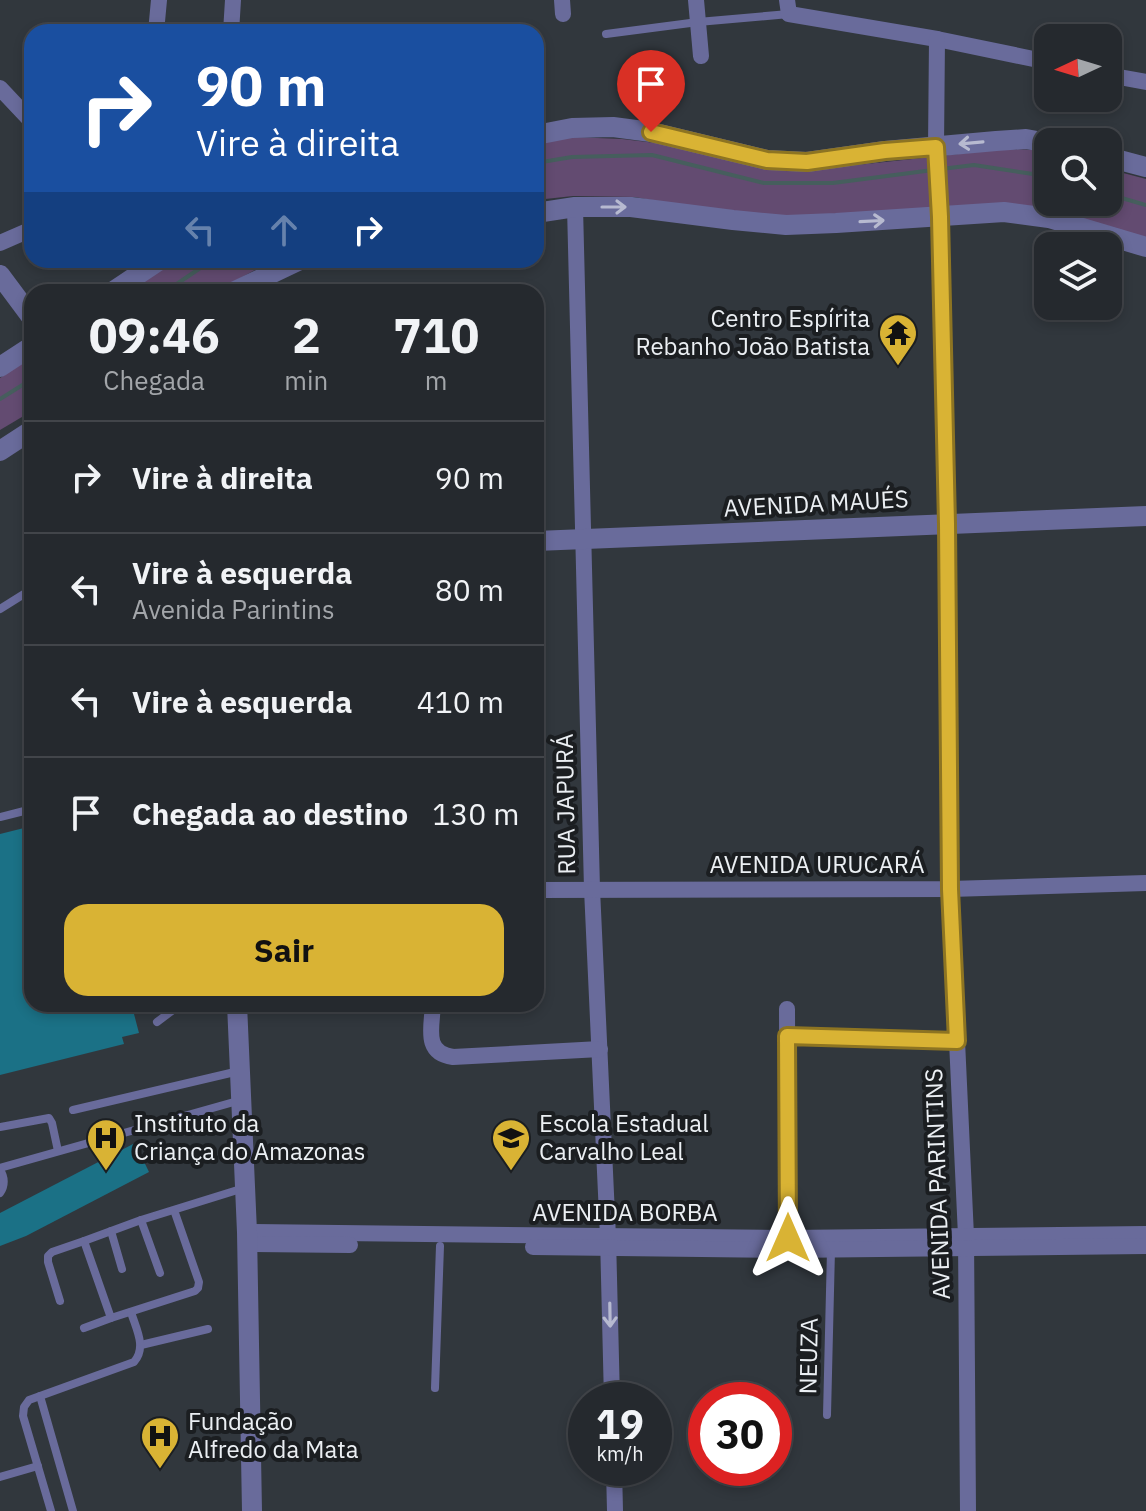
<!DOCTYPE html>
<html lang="pt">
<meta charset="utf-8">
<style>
:root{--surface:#25292e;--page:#2d3136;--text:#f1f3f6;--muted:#a3a6aa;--line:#42454a;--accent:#d9b334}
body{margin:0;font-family:"IBM Plex Sans",sans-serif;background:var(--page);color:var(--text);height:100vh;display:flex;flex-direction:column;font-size:30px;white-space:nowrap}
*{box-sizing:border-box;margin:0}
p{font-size:26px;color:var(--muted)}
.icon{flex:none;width:44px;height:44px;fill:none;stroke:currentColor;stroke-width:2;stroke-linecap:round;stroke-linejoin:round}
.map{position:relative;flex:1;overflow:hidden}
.side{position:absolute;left:24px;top:284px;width:520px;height:728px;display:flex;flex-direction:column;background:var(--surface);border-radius:24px;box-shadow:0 4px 12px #0003,0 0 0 2px var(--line)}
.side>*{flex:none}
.top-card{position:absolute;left:24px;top:24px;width:520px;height:244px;border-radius:24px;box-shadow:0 4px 12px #0003,0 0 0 2px var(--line);background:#1a4fa0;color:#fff;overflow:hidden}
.needle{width:52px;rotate:266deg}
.fabs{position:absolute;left:1034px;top:24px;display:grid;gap:16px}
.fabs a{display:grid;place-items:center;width:88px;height:88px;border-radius:16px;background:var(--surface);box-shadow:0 4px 12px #0003,0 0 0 2px var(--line);font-size:40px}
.speed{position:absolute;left:568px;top:1382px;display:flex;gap:16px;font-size:40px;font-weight:700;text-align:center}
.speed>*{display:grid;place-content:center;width:104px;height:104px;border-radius:50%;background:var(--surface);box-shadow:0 4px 12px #0003,0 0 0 2px var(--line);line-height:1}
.speed small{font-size:20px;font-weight:400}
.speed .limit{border:12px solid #d22;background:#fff;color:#111}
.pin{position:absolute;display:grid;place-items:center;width:68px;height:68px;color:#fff;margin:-82px -34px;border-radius:50% 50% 50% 0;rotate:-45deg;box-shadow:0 0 8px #0007}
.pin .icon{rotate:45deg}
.me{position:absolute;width:88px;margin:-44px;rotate:0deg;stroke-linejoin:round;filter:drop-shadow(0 0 6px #0008)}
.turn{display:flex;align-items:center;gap:28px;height:168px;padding:0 40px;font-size:36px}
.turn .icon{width:104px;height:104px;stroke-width:2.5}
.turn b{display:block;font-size:56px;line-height:68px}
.lanes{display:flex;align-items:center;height:76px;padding:0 40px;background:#0003;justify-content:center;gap:40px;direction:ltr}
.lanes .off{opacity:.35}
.eta{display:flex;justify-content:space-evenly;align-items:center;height:136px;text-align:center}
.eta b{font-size:48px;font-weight:700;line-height:56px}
.button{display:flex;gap:16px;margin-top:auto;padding:16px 40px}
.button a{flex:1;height:92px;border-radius:24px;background:var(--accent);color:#111;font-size:32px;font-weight:700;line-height:92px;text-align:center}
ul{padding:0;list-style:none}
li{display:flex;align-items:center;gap:24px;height:112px;padding:0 40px;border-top:2px solid var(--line)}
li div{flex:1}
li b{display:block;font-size:30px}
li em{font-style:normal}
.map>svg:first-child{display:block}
</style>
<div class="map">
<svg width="1146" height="1511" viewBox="0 0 1146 1511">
<rect width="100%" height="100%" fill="#31373d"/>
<g fill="#634b71">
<path d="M571,137L622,139L848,166L1005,149L1038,150L1048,153V202H1108V169L1146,179V241L1067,217L832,220L730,215L635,197L573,196L536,200V142Z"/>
<path d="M167,260H272L216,292H120Z"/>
<path d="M32,356V411L0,430V378Z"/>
</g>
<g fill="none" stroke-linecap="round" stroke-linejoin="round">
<g stroke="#465e5d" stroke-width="4">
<path d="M536,163L572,157L652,155L764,183H833L933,170"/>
<path d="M941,169L974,165L1033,174L1048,178"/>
<path d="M1108,194L1146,205"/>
<path d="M165,292L212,260"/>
<path d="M0,399L32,379"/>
</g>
</g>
<g fill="#1b7186">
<path d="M32,826V1004H155V1008L134,1014L139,1033L122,1037L124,1044L0,1075V834Z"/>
<path d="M135,1143L149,1172L26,1236L0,1246V1213Z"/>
</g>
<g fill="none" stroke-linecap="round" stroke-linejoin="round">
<g stroke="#696b9b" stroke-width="8">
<path d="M606,34L698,22L789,14"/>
<path d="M0,609L32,589"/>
<path d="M0,817L32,809"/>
<path d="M157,1022L181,1004"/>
<path d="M787,1036L956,1041"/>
<path d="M73,1110L239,1071"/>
<path d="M0,1127L49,1118L52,1123L58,1151"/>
<path d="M0,1168L241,1100"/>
<path d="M0,1170C5,1177 5,1186 0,1193"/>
<path d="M174,1210L199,1282L198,1288L195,1291L111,1318L84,1241L141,1220L244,1188"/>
<path d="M141,1220L160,1273"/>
<path d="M111,1231L122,1269"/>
<path d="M60,1301L48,1262V1256L52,1252L84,1241"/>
<path d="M84,1328L111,1318"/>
<path d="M141,1345L208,1329"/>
<path d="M435,1388L440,1246"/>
<path d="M40,1396L73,1511"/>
<path d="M827,1415L831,1250"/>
<path d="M0,1477L38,1466"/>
<path d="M51,1511L23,1416L24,1407L29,1400L134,1362C147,1347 136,1329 131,1312"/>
</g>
<g stroke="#696b9b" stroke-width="16">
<path d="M562,0L563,14"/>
<path d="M696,0L701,56"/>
<path d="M787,0L789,14L937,39L1048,62"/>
<path d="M156,32L159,0"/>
<path d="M231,32L233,0"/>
<path d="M937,39L936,147L940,217L947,524L950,889L966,1236L968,1511"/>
<path d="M1108,75L1146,82"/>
<path d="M0,88L32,122"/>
<path d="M575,207L592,889L608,1237L612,1400"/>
<path d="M0,243L32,229"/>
<path d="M536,890L950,889L1146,883"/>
<path d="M433,1004C432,1027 423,1053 453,1057L600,1049"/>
<path d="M787,1009L788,1238"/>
<path d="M247,1232L788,1238L1146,1234"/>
<path d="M247,1244L350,1245"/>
<path d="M533,1247L788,1250L1146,1246"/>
<path d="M614,1468L615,1511"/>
</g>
<g stroke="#696b9b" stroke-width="20">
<path d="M536,135L572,128L613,127L651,132L767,160L807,162L885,151L996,141L1026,139L1048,143"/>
<path d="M1108,157L1146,167"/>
<path d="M536,213L575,207H631L733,220L786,225L836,223L1004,212L1049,218L1146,247"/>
<path d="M0,275L32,318"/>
<path d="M112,292L160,260"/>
<path d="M233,292L300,260"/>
<path d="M0,367L32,346"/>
<path d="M0,451L32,430"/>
<path d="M536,541L1146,516"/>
<path d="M237,1004L247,1232L252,1511"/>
</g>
</g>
<defs><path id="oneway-shaft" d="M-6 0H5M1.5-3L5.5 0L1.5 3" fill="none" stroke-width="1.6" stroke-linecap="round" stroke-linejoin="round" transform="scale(2)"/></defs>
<g stroke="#b7bad0">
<use href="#oneway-shaft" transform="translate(971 143) rotate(175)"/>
<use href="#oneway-shaft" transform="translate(614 207)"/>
<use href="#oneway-shaft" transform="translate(872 221) rotate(-3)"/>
<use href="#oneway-shaft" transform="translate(610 1315) rotate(89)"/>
</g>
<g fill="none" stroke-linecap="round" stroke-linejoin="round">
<g stroke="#8d7422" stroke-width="20">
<path id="route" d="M651,132L767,160L807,162L885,151L936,147L940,217L947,524L950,889L957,1041L787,1036L788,1238"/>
</g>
<use href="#route" stroke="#d9b334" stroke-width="14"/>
</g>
<defs>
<g id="temple-pin" transform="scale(2)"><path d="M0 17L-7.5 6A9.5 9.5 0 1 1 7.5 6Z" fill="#d9b334" stroke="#1b1e21"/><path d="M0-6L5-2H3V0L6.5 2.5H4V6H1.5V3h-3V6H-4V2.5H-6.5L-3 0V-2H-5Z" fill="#111"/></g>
<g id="hospital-pin" transform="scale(2)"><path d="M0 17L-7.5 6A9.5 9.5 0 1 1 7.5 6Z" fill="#d9b334" stroke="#1b1e21"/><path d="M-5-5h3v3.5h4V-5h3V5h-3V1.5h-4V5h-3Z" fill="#111"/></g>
<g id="school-pin" transform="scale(2)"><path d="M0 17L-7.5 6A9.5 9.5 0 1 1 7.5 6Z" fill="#d9b334" stroke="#1b1e21"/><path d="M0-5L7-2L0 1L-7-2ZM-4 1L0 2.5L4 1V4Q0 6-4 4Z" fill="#111"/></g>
</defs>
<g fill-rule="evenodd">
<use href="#temple-pin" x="898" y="333"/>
<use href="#hospital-pin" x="106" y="1138"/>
<use href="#school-pin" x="511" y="1138"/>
<use href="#hospital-pin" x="160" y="1436"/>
</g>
<g text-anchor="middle" stroke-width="8" stroke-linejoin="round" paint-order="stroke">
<g font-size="24" fill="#ebeff3" stroke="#1b1e21" text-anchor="start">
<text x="870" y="327" text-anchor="end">Centro Espírita<tspan x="870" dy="28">Rebanho João Batista</tspan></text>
<text x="134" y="1132">Instituto da<tspan x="134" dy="28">Criança do Amazonas</tspan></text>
<text x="539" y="1132">Escola Estadual<tspan x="539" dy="28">Carvalho Leal</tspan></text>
<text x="188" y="1430">Fundação<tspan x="188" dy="28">Alfredo da Mata</tspan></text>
</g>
<g font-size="24" fill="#ebeff3" stroke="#1b1e21">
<text transform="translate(816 504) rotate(-3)" y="8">AVENIDA MAUÉS</text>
<text transform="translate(566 804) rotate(-91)" y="8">RUA JAPURÁ</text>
<text x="817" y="873">AVENIDA URUCARÁ</text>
<text transform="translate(938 1184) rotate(-92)" y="8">AVENIDA PARINTINS</text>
<text x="625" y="1221">AVENIDA BORBA</text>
<text transform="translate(809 1356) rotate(-89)" y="8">NEUZA</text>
</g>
</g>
</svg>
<div class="fabs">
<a><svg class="needle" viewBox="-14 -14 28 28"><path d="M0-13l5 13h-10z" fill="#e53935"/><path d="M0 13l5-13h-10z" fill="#a3a6aa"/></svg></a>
<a><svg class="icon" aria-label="search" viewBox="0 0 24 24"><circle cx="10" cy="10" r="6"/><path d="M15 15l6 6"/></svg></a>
<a><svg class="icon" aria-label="layers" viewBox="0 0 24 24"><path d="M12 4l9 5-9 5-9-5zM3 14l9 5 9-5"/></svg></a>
</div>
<div class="speed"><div>19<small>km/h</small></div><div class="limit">30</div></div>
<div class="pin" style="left:651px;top:132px;background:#d93025"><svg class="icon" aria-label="arrive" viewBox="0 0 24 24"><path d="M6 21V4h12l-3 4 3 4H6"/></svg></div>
<svg class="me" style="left:788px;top:1238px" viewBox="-20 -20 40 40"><path d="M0-17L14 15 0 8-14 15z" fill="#d9b334" stroke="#fff" stroke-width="4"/></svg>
<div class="top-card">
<div class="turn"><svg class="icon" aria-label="right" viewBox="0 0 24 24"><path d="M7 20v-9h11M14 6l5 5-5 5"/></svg><div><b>90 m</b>Vire à direita</div></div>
<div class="lanes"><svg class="icon off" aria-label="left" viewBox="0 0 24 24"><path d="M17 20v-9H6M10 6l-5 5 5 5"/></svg><svg class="icon off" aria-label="ahead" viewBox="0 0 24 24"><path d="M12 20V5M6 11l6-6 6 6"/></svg><svg class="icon" aria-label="right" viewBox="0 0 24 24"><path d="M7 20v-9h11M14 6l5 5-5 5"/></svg></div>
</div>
<section class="side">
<div class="eta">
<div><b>09:46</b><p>Chegada</p></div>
<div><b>2</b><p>min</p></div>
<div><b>710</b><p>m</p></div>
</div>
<ul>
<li><svg class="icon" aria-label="right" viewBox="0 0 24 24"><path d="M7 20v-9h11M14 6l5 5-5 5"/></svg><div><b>Vire à direita</b></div><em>90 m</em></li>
<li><svg class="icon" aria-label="left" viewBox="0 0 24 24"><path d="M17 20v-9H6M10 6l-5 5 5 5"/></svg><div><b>Vire à esquerda</b><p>Avenida Parintins</p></div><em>80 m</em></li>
<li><svg class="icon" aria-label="left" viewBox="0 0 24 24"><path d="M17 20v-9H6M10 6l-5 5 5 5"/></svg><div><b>Vire à esquerda</b></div><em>410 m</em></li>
<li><svg class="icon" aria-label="arrive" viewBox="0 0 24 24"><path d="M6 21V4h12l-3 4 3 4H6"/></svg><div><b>Chegada ao destino</b></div><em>130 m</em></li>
</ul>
<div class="button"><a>Sair</a></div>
</section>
</div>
